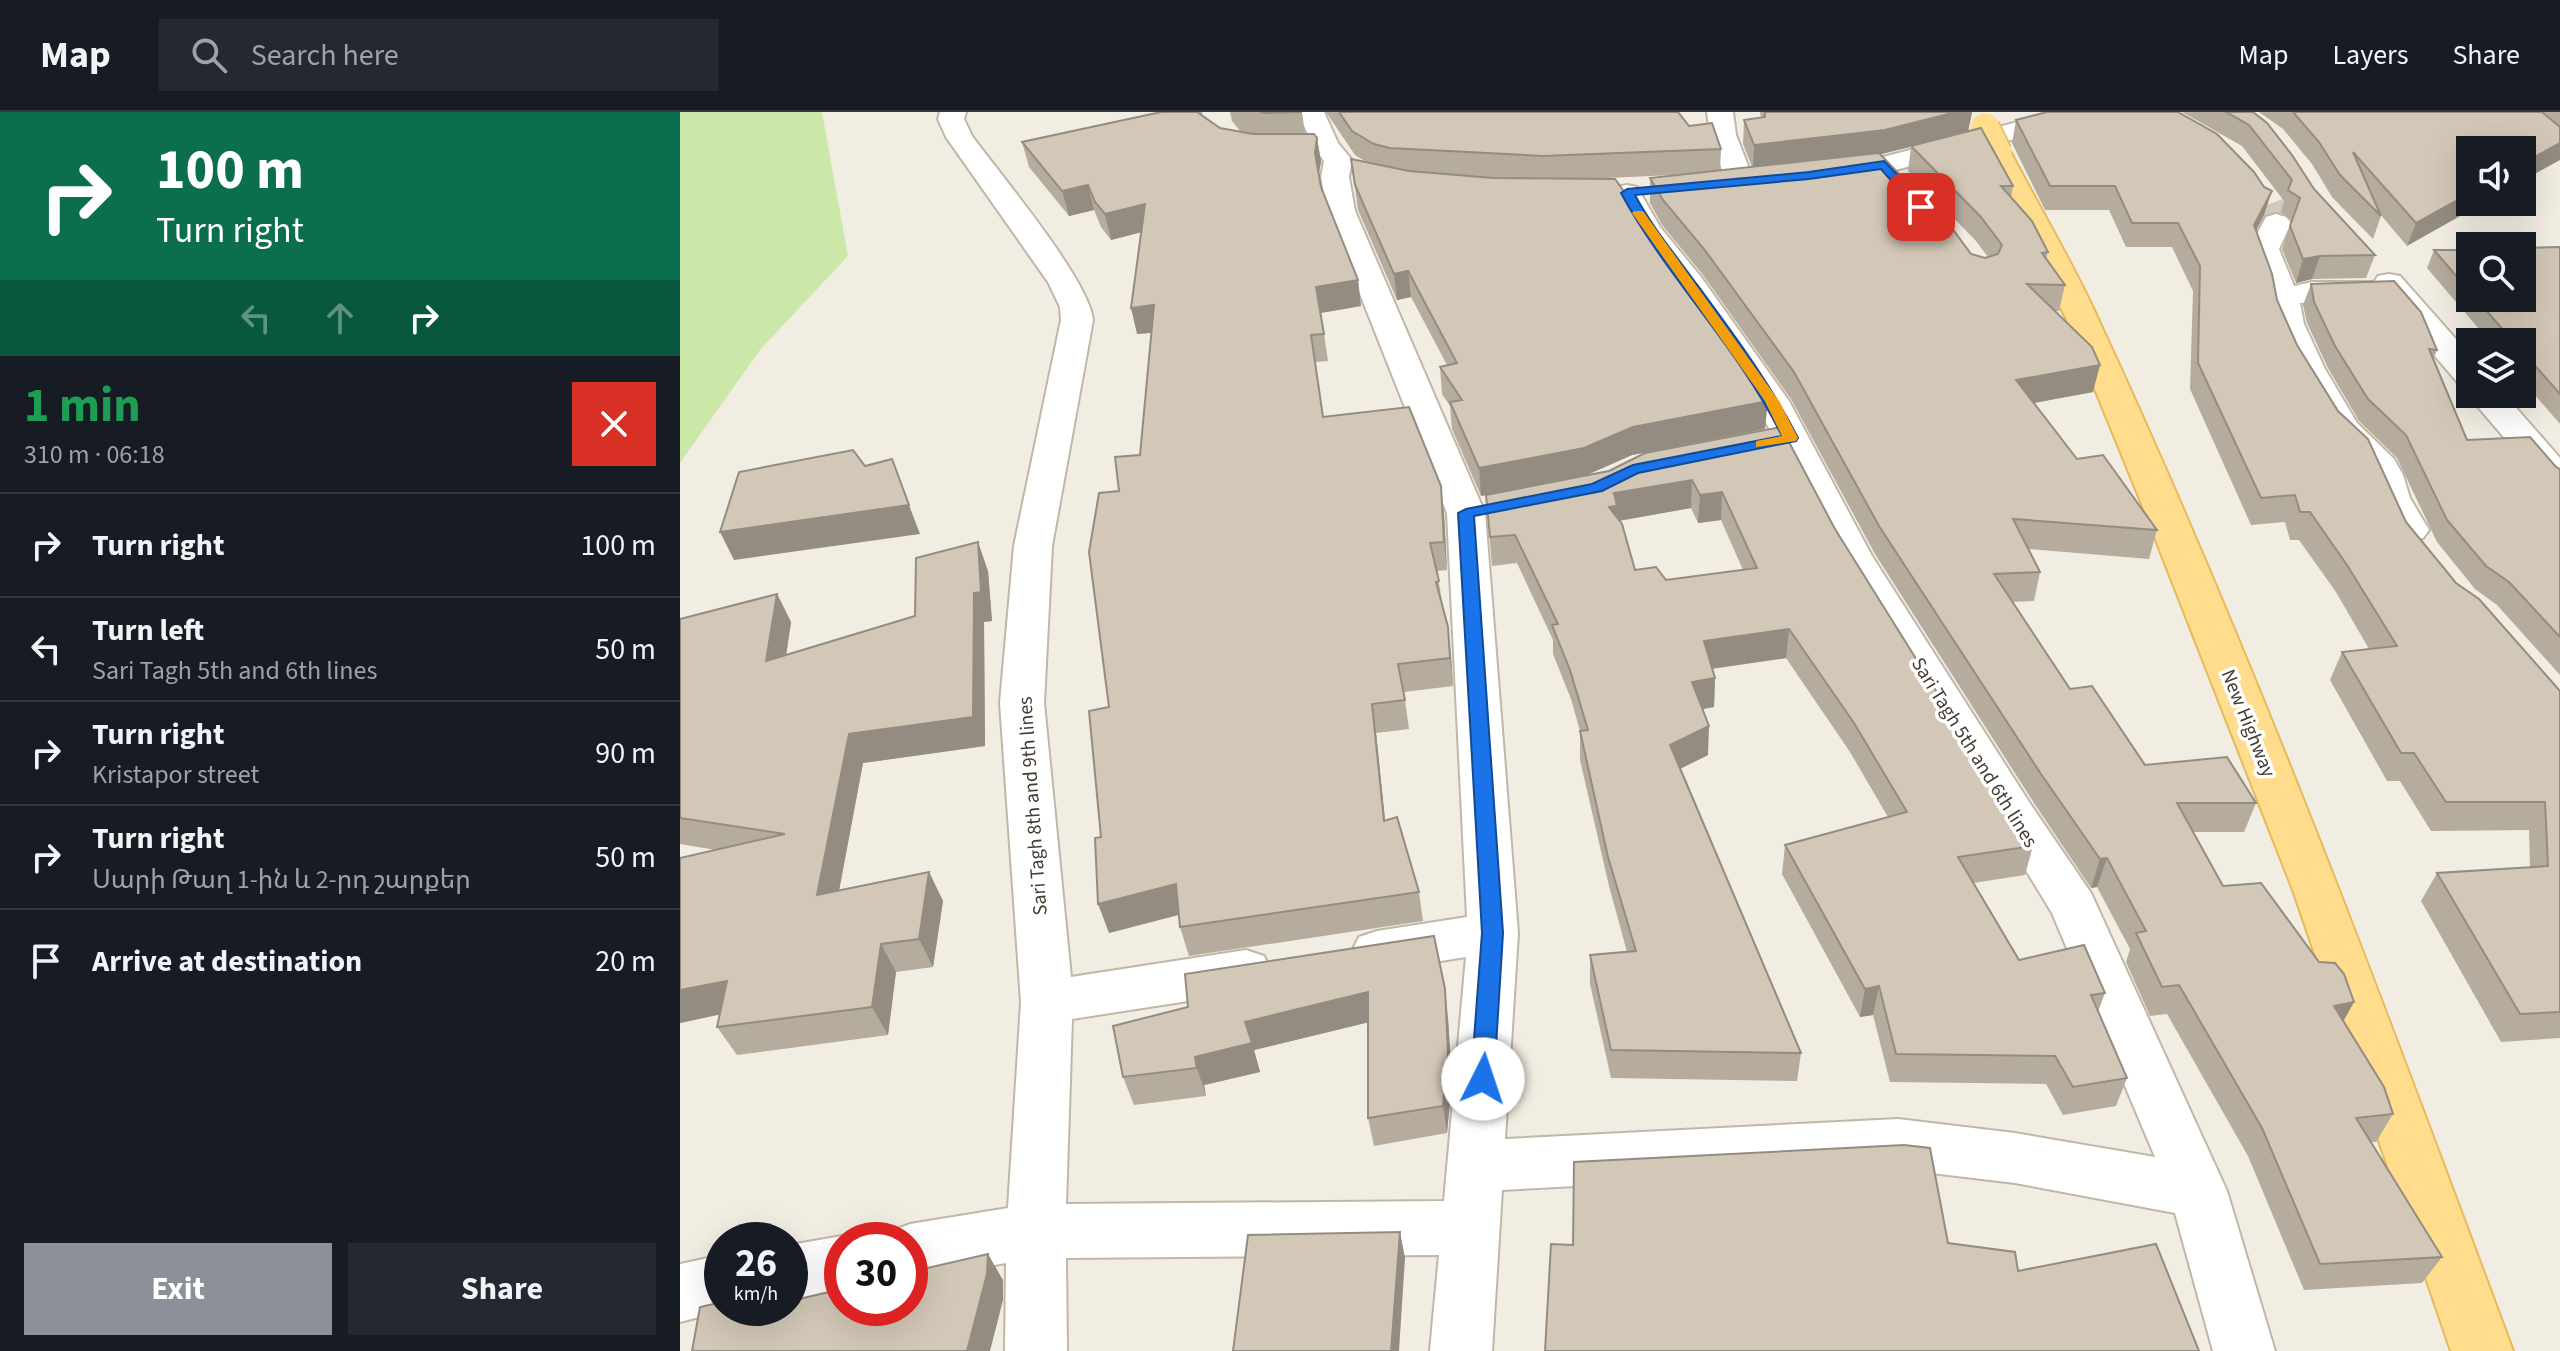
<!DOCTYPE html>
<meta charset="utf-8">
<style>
:root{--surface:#171b24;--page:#242831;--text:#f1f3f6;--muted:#9ea1a6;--line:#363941;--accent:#8c9099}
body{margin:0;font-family:"Source Sans 3","Noto Sans Armenian",sans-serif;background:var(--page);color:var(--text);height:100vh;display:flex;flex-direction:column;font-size:30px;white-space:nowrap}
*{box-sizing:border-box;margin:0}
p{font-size:26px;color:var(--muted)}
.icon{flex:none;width:44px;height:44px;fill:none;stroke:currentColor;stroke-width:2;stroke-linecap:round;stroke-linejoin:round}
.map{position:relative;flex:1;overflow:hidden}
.details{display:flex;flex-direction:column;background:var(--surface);width:680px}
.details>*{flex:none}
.guide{background:#0b6e4f;color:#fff;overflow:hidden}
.fabs{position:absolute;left:1776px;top:24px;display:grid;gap:16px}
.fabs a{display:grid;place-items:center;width:80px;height:80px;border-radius:0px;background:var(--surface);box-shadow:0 8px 32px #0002;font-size:40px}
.speed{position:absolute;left:24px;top:1110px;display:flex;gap:16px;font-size:40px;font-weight:700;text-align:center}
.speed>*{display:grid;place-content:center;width:104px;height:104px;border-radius:50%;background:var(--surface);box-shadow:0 8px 32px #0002;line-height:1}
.speed small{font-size:20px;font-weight:400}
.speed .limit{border:12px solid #d22;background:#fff;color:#111}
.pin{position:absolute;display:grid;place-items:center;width:68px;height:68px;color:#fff;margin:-34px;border-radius:16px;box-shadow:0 4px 12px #0006}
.me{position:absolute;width:88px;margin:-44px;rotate:4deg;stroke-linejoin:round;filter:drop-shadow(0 0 6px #0008)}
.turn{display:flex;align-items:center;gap:28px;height:168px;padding:0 24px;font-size:36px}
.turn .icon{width:104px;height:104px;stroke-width:2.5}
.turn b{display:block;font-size:56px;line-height:68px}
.lanes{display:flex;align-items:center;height:76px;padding:0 24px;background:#0003;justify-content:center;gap:40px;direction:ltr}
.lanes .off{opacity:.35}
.round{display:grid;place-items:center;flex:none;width:84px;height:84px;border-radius:0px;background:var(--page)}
.head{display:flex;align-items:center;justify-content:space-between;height:136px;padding:0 24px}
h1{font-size:48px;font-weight:700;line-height:60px;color:#1e9e55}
.action{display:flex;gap:16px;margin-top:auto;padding:16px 24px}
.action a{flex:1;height:92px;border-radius:0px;background:var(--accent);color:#fff;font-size:32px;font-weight:700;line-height:92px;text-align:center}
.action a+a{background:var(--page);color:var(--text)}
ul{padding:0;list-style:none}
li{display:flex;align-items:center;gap:24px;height:104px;padding:0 24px;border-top:2px solid var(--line)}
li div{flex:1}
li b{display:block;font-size:30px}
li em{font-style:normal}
header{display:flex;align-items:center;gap:48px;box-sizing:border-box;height:112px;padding:0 40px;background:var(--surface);border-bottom:2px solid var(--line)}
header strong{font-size:38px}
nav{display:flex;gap:44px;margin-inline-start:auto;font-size:28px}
.search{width:560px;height:72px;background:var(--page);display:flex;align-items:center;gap:20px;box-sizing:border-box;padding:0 28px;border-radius:0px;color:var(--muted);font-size:30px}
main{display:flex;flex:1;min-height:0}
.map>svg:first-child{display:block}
</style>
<header>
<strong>Map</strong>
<div class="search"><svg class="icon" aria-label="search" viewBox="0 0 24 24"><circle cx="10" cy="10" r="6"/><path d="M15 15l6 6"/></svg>Search here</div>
<nav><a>Map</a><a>Layers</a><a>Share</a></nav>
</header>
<main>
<section class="details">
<div class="guide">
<div class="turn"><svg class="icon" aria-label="right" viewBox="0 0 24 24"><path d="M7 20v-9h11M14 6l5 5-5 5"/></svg><div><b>100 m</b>Turn right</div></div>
<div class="lanes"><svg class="icon off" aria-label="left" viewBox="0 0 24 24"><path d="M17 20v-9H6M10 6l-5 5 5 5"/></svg><svg class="icon off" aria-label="ahead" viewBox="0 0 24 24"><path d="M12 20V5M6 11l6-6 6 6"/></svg><svg class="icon" aria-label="right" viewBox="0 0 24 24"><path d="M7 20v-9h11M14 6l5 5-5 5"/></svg></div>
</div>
<div class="head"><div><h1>1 min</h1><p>310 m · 06:18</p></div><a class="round" style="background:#d93025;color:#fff"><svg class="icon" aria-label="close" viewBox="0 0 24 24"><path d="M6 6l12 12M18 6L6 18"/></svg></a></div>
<ul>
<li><svg class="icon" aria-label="right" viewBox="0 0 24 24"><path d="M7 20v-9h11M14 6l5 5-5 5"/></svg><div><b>Turn right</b></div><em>100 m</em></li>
<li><svg class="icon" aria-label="left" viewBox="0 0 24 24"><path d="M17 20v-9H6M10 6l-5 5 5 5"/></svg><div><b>Turn left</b><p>Sari Tagh 5th and 6th lines</p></div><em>50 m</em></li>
<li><svg class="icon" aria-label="right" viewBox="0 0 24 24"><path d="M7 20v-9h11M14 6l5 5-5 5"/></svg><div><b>Turn right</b><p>Kristapor street</p></div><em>90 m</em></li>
<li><svg class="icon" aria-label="right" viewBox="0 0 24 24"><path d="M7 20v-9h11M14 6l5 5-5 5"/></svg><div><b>Turn right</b><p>Սարի Թաղ 1-ին և 2-րդ շարքեր</p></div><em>50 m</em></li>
<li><svg class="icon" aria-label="arrive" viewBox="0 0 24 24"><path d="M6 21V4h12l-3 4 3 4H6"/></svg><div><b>Arrive at destination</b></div><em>20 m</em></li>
</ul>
<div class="action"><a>Exit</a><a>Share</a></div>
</section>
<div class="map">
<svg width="1880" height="1239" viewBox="0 0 1880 1239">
<rect width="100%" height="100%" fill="#f2ede2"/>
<path fill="#cce8a9" d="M0,0H142L168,144L80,238L0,351Z"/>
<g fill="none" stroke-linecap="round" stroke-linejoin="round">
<path stroke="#cfcabf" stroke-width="29" stroke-dasharray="29 14" stroke-linecap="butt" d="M1589,92L1596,111"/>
<g stroke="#c0b7a7" stroke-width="4">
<g id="minor">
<path d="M260,0H286L284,7L292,24C320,62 409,168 413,208L372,434L364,591L391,865L566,838L584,844L591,859L584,874L566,880L392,907L386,1092L764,1089L786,845L697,859L679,853L672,839L679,825L697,819L787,805L767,401L647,99L641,65L644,49L633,34L618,0H644L658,31L672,48L669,65L675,99L805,401L838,821L825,1027L1218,1007L1335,1021L1475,1045L1372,801L1154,444L1075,289L999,178L952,118L933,81L937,75L947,73L957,75L980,115L1021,165L1109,289L1192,444L1351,693L1411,781L1547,1079L1595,1239H1533L1495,1101L1335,1071L1218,1057L822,1078L812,1239H750L759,1143L386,1146L387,1239H325L326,1151L230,1168V1128H206L209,1120L230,1112L328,1096L341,890L320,591L334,434L381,208L380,195L368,170L266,25L258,7Z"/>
<path d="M1027,0H1053L1056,23L1074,69L1070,75L1060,77L1050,75L1046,69L1030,23Z"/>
<path d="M1376,0H1419L1415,6L1204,61L1152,68L1142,66L1138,60L1142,54L1203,45Z"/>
<path d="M1596,102L1606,105L1611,111L1599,137L1614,174L1632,170H1694L1698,164L1709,162L1720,164L1790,243V274L1778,271L1702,182L1689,187L1620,191L1624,212L1645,257L1677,311L1714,347L1723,363L1730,386L1749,418L1743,426L1730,429L1717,426L1692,386L1681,353L1651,324L1611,257L1592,212L1587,186L1569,137L1586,105Z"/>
<path d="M1790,279V282H1824L1880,346V379L1867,376L1793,289L1788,282Z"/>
<path d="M162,1124L172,1128H162V1180L110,1189V1133Z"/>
<path d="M42,1143V1196H53L0,1210V1152Z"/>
</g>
</g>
<g stroke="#e6ba5b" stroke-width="4">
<path id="major" d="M1317,33L1327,35L1331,41C1360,97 1393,151 1419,209C1575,545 1704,892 1833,1239H1771L1613,778L1461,390L1386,206L1303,41L1307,35Z"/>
</g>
<use href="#minor" fill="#fff" fill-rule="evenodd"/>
<use href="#major" fill="#ffdd8d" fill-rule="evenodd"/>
<g stroke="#e6ba5b" stroke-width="32" stroke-linecap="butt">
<path id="major-bridge" d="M1305,16L1317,41"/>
</g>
<use href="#major-bridge" stroke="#ffdd8d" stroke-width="29"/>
</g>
<g fill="#b5ac9d" fill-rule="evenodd">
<path d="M481,0H522L523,5L540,16L576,22L560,19L552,9L550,0H622L625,22L637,26L641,50L638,63L641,75L678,168L681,194L641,201L648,249L635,250L643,305L764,402L767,458L757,459L771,544L773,574L724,580L729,617L696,621L705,708L739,780L743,809L509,844L500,815L499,803L429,821L421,725L429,595L439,379L460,343L471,221L457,222L461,120L431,128L421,115L414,98L389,104L349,55L342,30Z"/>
<path d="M646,0H998L1009,14L1041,37L1040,58L1072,55L1063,32L1064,8L1081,6L1080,0H1292L1288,19L1333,74L1331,86L1368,140L1366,146L1385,173L1379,199H1375L1413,280L1354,291L1397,347L1477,418L1469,447L1349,437L1360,460L1354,489L1332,490L1390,577L1465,653L1576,691L1564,720H1513L1543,774L1639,850L1674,890L1663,909L1713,1002L1696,1030H1691L1762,1145L1742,1171L1624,1178L1568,1044L1487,902L1470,904L1446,850L1450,837L1417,775L1411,776L1354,691L1195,442L1111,287L1023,163L982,113L970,91V66L992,63L906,67L1085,317L952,343L905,364L929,359L965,341L1155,417L1353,734L1345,763L1293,771L1339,848L1425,881L1418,900L1447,966L1436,994L1383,1003L1366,972L1210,970L1193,903L1180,905L1102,762L1105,733L1208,705L1170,640L1106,546L1032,557L1035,566L1034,595L1022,597L1028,643L1001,656L1121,941L1117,969L931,966L910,872V843L947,840L929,774L900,648V619L891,587L873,542V528L837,451L812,454L806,383L888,367L801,384L772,317L770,294L762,282L760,255L767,253L731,185L717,188L678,98L671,47L688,51L675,43ZM1231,35L1228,59L1296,129L1308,145L1305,146L1291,142L1200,42ZM1011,396L1018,411L1041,408L1063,458L986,468L955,458L939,409Z"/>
<path d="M1502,0H1573L1634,77L1695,143L1686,166L1632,167L1616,171L1602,137L1612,108L1601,100L1604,89L1562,34Z"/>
<path d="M1579,0H1880V14L1727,134L1700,102L1701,104L1693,127L1652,85L1632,52L1603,17Z"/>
<path d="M1336,8L1584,103L1576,119L1597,188L1617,233L1726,410L1776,471L1880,579V926L1821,930L1741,789L1757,761L1850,755L1849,718L1751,719L1720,669H1707L1650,568L1662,540L1689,537L1656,480L1619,428H1610L1605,410L1571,413L1510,277L1513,179L1492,135H1446L1429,98H1365L1332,31Z"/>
<path d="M1880,135V312L1842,268V230H1810L1747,156L1754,138H1790V186H1842Z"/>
<path d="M1631,172L1757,238L1753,248L1787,328L1880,357V563L1817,493L1795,477L1757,430L1717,346L1679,309L1648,256L1627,211L1623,193Z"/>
<path d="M308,459L312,509L304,510L305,634L183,651L159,778L249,760L263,789L253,855L216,860L208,923L57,943L37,915L40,902L0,911V746L36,738L0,732V507L97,482L111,510L106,543L235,504Z"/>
<path d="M768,906L772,969L767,1021L694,1034L688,1006V910L574,938L580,960L524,973L526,984L454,993L443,965L433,914Z"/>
</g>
<g fill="#948c80">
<path d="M1276,0H1292L1288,20L1202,42L1073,58L1074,33Z"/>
<path d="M637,26L641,50L638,66L635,41Z"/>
<path d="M1880,31V48L1842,69V52Z"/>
<path d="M408,73L414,98L389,104L382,79Z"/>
<path d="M1592,79L1584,103L1566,138L1574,113Z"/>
<path d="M1790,81V90H1805L1727,134L1736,111Z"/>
<path d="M465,92L470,118L431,128L425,102Z"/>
<path d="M1640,144L1632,167L1616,171L1623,147Z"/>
<path d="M728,159L731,185L717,188L714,162Z"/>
<path d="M678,168L681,194L640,201L636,175Z"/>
<path d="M474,193L480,220L457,222L451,196Z"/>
<path d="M1420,253L1413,280L1331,295L1336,268Z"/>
<path d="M1088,289L1085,317L952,343L904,364L801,384L799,356L953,315Z"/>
<path d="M1012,368L1011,396L937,409L929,395L934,381Z"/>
<path d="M761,374L764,402L767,458L764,430Z"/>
<path d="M1042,380L1041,408L1018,411L1020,383Z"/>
<path d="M229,393L240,422L54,448L40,420Z"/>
<path d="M298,430L308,459L312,509L304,510L305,634L183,651L153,811L137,783L169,622L294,481Z"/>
<path d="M97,482L111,510L101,578L86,549Z"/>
<path d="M768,515L771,544L773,574L770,546Z"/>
<path d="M1109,517L1106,546L1022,558L1024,529Z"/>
<path d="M1035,566L1034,595L1011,599L1012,570Z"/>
<path d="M692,592L696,621L708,738L704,709Z"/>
<path d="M1029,614L1028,643L990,662V633Z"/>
<path d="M1427,746L1417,775L1411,776L1420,747Z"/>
<path d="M249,760L263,789L253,855L239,827Z"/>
<path d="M496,772L505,801L429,821L418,792Z"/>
<path d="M201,832L216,860L208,923L192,895Z"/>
<path d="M47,869L66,897L0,911V878Z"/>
<path d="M1199,874L1193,903L1180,905L1185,877Z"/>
<path d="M765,877L768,906L772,969L767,1021L763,994Z"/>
<path d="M688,880L694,909L574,938L580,960L524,973L526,984L517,956L515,945L565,910Z"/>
<path d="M1674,890L1658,919L1654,894Z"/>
<path d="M720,1120L725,1146L719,1239H711Z"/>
<path d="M308,1142L323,1168V1188L310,1239H287Z"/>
</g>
<g fill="#d3c8b7" stroke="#948c80" stroke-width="2" fill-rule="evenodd">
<path d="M481,0H517L540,16L573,22H634L637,26L635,41L641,75L678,168L636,175L644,222L631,223L643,305L729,295L761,374L764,430L750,431L759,469L756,470L768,515L770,546L718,552L725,588L692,592L704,709L717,705L739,780L500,815L496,772L418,792L415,726L421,725L409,599L429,595L409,440L419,381L439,379L435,345L460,343L474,193L451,196L465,92L425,102L415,90L408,73L382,79L342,30Z"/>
<path d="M580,0H622L585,1Z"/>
<path d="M659,0H998L1009,14L1032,11L1041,37L863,44L710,36L694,32L672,19Z"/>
<path d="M1085,0H1276L1205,18L1074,33L1064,8L1085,5Z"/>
<path d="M1367,0H1498L1537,22L1574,60L1584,75L1592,79L1574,113L1592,162L1597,188L1617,233L1658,299L1688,327L1726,410L1776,471L1799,487L1880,579V900L1840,902L1757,761L1868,754L1865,690H1766L1734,641H1721L1662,540L1717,534L1667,453L1630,400H1620L1615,383L1581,386L1518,251L1520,154L1498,111H1452L1435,74H1370L1336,8Z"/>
<path d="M1546,0H1573L1587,11L1612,43L1634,77L1695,143L1640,144L1623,147L1610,114L1620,86L1608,78L1612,68L1569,13Z"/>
<path d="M1613,0H1862L1880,15V31L1842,52V38H1790V81L1736,111L1673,40L1701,104L1660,63L1639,30Z"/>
<path d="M1301,16L1333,74H1321L1352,109L1368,140L1362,141L1385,173L1347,172L1412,235L1420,253L1336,268L1397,347L1423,343L1477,418L1333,407L1360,460L1314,462L1390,577L1412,574L1465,653L1547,645L1576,691H1497L1543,774L1581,771L1639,850L1655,851L1664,862L1674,890L1654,894L1704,975L1713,1002L1676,1006L1762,1145L1640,1152L1582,1016L1499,873L1482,875L1456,821L1466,819L1427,746L1420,747L1361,662L1199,414L1114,260L1024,137L983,88L970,66L1199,41L1274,119L1291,142L1305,146L1318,142L1322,133L1300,104L1231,34Z"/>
<path d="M671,47L729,59L813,66L935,67L1047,223L1088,289L953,315L904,336L799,356L770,290L782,288L760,255L777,251L728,159L714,162L675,73Z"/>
<path d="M1880,135V282L1842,239V230H1834L1795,186H1842V136Z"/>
<path d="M1754,138H1790V180Z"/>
<path d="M1714,169L1741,200L1757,238L1749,237L1787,328L1850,325L1876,355L1880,357V525L1829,470L1806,454L1767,408L1726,323L1688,287L1655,234L1634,190L1631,172Z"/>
<path d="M1101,315L1155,417L1353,734L1278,745L1339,848L1404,833L1425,881L1411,883L1447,966L1393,975L1375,944L1216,942L1199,874L1185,877L1105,733L1227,700L1174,611L1109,517L1024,529L1035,566L1012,570L1029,614L990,633L1121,941L931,938L910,843L956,839L928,745L900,619L908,618L890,558L872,513L878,512L835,423L810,425L806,383L929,359L965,341ZM1012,368L1020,383L1042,380L1077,456L986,468L976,455L955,458L942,412L929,395L937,394L934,381Z"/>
<path d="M173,338L185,354L212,347L229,393L40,420L59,360Z"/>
<path d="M298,430L301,480L294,481L293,605L169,622L137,783L249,760L239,827L201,832L192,895L37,915L47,869L0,878V746L105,722L0,706V507L97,482L86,549L235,504L236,446Z"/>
<path d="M754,824L765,877L768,941L763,994L688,1006V880L565,910L572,931L515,945L517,956L443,965L433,914L508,895L505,862Z"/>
<path d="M1224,1033L1250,1036L1268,1131L1335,1140L1338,1159L1476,1132L1519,1239H865L871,1132L893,1133L894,1050Z"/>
<path d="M720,1120L711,1239H553L568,1123Z"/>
<path d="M308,1142L307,1162L287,1239H12L20,1195L42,1190V1196H110V1189L162,1177V1196H230V1160Z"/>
</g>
<path fill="#1a73e8" stroke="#114b97" stroke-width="2" d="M1204,49L1246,92V98H1237L1201,57L1129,67L955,83C972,115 994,141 1015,170C1052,220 1090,271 1118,326L1116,329L958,361L922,379L794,404L823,821L814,967L811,974L803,976L795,974L791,967L802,821L778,401L786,397L912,372L953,353L1102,324C1059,236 987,166 941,81L947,77L1129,60Z"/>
<path fill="#f59e0b" d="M954,99H963L1099,289L1118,326L1116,329L1076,335V329L1102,324L1085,289L952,101Z"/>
<g text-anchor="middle" stroke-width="7" stroke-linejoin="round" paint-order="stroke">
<g font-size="20" fill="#433c32" stroke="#fff">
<text transform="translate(1569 611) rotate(68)" y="7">New Highway</text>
<text transform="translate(1295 640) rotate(58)" y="7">Sari Tagh 5th and 6th lines</text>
<text transform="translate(352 694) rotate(-94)" y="7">Sari Tagh 8th and 9th lines</text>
</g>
</g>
</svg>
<div class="fabs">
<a><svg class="icon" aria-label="sound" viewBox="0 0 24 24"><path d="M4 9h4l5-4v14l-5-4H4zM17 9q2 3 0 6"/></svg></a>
<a><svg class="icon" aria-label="search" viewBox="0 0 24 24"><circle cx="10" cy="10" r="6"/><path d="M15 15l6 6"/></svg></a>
<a><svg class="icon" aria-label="layers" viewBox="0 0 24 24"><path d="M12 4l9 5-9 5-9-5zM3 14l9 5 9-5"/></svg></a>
</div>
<div class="speed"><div>26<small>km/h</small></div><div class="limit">30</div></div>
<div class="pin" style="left:1241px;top:95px;background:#d93025"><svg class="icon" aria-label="arrive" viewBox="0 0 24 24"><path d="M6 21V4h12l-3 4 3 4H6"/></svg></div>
<svg class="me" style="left:803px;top:967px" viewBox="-20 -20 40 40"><circle r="19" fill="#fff"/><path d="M0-13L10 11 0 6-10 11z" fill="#1a73e8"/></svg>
</div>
</main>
